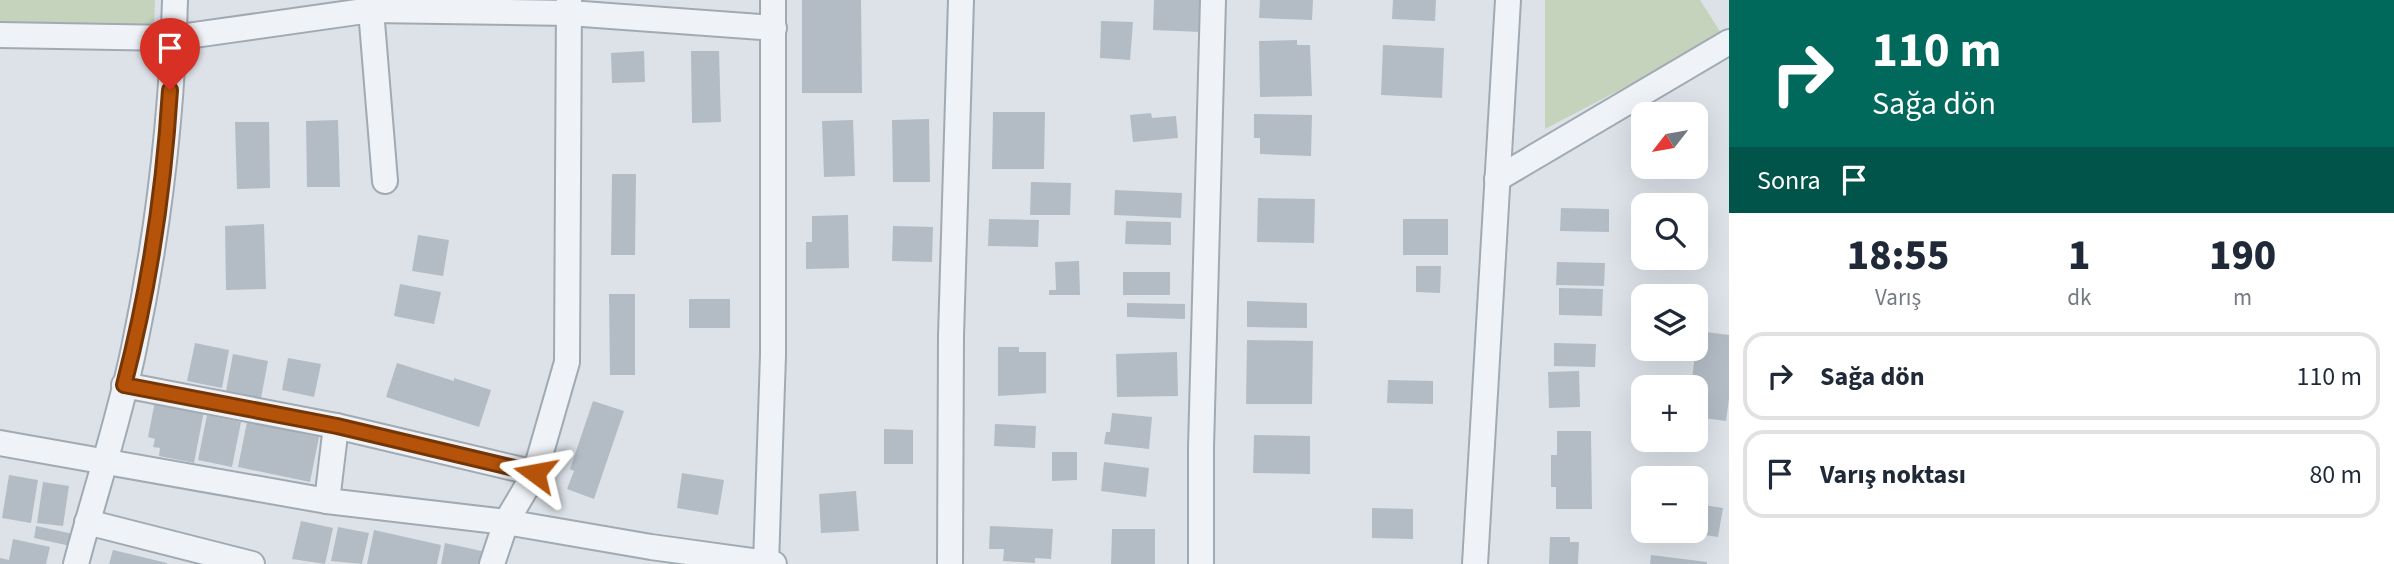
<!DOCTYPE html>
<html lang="tr">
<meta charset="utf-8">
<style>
:root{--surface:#fff;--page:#f2f2f3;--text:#1f2937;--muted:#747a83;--line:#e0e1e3}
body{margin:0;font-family:"Source Sans 3",sans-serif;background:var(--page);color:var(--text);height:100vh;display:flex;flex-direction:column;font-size:26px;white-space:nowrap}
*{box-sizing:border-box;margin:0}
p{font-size:23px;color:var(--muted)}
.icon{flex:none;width:38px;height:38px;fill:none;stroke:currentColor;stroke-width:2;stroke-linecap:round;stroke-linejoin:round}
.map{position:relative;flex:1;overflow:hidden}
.sheet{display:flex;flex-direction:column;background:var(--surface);width:665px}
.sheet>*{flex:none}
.hud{background:#00695c;color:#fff;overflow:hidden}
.needle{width:46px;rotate:239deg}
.tools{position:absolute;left:1631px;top:102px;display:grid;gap:14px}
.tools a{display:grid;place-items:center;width:77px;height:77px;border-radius:14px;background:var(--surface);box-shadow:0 7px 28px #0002;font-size:35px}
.pin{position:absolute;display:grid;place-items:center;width:60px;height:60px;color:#fff;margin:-72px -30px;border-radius:50% 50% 50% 0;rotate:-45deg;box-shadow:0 0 7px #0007}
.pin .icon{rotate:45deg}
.me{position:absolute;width:77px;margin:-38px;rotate:283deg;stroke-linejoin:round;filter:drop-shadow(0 0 5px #0008)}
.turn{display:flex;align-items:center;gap:24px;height:147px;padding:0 28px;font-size:32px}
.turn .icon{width:91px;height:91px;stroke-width:2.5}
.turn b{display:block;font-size:49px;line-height:60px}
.then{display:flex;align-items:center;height:66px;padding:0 28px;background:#0003;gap:14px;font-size:26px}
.eta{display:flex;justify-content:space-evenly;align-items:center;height:119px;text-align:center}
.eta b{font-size:42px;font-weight:800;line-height:49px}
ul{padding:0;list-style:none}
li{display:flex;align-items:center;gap:21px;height:88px;margin:0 14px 10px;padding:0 14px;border:4px solid var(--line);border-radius:21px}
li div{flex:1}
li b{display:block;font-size:26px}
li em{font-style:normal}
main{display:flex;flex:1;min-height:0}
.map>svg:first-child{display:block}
</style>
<main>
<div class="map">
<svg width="1729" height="564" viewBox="0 0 1729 564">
<rect width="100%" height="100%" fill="#dce2e8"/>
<g fill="#c5d3bc">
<path d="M0,0H155L154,28L0,26Z"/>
<path d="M1545,0H1700L1723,36L1545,129Z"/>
</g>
<g fill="#b3bcc5">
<path d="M802,0H861L862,93H802Z"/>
<path d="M1154,0H1202L1200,32L1153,30Z"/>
<path d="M1260,0H1313L1312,20L1259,18Z"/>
<path d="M1393,0H1436L1435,21L1392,19Z"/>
<path d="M1101,21L1133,22L1130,60L1100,58Z"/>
<path d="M1297,40V45H1310L1312,96L1260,97L1259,41Z"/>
<path d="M1383,45L1444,48L1442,98L1381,95Z"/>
<path d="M644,51L645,82L612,83L611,53Z"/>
<path d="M691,51H719L721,122L692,123Z"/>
<path d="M993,112H1045L1044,169H992Z"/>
<path d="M1151,113L1152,118L1176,116L1178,138L1133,142L1130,115Z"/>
<path d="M1254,114L1312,115L1311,156L1260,154V138H1254Z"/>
<path d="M929,119L930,182H893L892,120Z"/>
<path d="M338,120L340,187H307L306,121Z"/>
<path d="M853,120L855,176L824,177L822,121Z"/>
<path d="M235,122H269L270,188L237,189Z"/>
<path d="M612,174H636L635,255H611Z"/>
<path d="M1031,182L1071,183L1070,215H1030Z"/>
<path d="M1115,190L1182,193L1181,218L1114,215Z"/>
<path d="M1258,198L1315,199L1314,243L1257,242Z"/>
<path d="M1561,208L1609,209V232L1560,231Z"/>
<path d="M848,215L849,268L806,269V242H812V216Z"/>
<path d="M989,219L1039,220L1038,247L988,246Z"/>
<rect x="1403" y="219" width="45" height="36"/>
<path d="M1126,221L1171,222V245L1125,244Z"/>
<path d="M264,224L266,289L226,290L225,226Z"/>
<path d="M893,226L933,227L932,262L892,261Z"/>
<path d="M418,235L449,240L443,276L412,271Z"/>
<path d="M1079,261L1080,295H1049V290H1056L1055,262Z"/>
<path d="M1557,262L1605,263L1604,286L1556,285Z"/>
<path d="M1416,266H1441L1440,293L1416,292Z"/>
<rect x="1123" y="272" width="47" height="23"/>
<path d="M400,284L441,292L434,324L394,316Z"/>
<path d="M1559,288L1603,289L1602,316L1559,315Z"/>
<path d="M609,294H635V375H610Z"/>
<rect x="689" y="299" width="41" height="29"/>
<path d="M1247,301L1307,303V328L1247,327Z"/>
<path d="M1127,303L1185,304V319L1127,317Z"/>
<path d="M1698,331L1729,335V399L1726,421L1696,417V387H1691Z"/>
<path d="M1247,340L1313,341L1312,404H1246Z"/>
<path d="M195,343L229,350L222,388L187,381Z"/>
<path d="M1554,343L1596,344L1595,367L1554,366Z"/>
<path d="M998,347H1019V352H1046V393L998,396Z"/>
<path d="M1177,352L1178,396L1117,397L1116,354Z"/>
<path d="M233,354L268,361L261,398L226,391Z"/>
<path d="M288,358L321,364L314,397L282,390Z"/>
<path d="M397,363L454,381V378L491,390L479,427L386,397Z"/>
<path d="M1579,371L1580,407L1549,408L1548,372Z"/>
<path d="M1388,380L1433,381V404L1387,403Z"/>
<path d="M155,401L204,411L194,463L159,456L160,448L153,447L155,439L148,437Z"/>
<path d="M593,401L624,411L594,499L567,489L574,471L570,469Z"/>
<path d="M1112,413L1152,417L1149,449L1104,444L1106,432H1110Z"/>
<path d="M207,415L241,422L232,467L198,460Z"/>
<path d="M247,422L319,437L310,482L238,467Z"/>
<path d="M995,424L1036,426L1035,448L994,446Z"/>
<path d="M884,429L913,430V464H884Z"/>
<path d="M1557,431H1591L1592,509H1556V487H1551V455H1557Z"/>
<path d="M1254,435L1310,436V474L1253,473Z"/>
<path d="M1052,452H1077V480L1052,481Z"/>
<path d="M1104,462L1149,468L1146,497L1101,491Z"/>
<path d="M682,473L724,480L718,515L677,508Z"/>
<path d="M9,475L38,480L31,523L2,518Z"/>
<path d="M43,482L69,486L63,526L37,523Z"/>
<path d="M856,491L859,531L821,533L819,494Z"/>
<path d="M1696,504L1723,508L1718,537L1684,532L1696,530Z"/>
<path d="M1372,508L1413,509V539L1372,538Z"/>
<path d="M301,521L333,528L325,564L292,559Z"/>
<path d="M36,526L78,535L75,547L34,538Z"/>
<path d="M990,526L1053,529L1051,559L1035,558V563L1003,561L1004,549H989Z"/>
<path d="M338,527L369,533L362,564L331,561Z"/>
<path d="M1112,529H1155V564H1111Z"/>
<path d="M374,530L441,545L437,564H367Z"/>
<path d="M1550,537H1570V542H1579L1578,564H1549Z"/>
<path d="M13,539L50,547L46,564H0V558L9,560Z"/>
<path d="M445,543L486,552L483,564H441Z"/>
<path d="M113,550L167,563V564H109Z"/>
<path d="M1651,555L1707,562V564H1650Z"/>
</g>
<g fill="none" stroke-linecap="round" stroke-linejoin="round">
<g stroke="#a1aab2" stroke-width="28">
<g id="street">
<path d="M371,0V10L569,13L774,28"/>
<path d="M0,35L173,38L371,10L385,181"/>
<path d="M1497,179L1729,42"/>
<path d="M124,385L336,426L535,473"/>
<path d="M0,443L327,501L506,522L535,473L567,362L569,0"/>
<path d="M327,501L336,426"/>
<path d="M87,522L252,564"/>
<path d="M76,564C95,492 119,421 134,348C158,234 172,117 175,0"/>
<path d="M492,564L506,522L651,547L774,564"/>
<path d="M766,564L773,355V0"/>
<path d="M950,564L951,336L961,0"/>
<path d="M1201,564V448L1213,0"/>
<path d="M1475,564L1508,0"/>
</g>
</g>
<use href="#street" stroke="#eff2f6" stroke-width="24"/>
</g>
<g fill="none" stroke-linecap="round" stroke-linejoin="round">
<g stroke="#753606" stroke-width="18">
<path id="route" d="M170,90C164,189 149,289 124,385L337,426L535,473"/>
</g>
<use href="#route" stroke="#b45309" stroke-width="12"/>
</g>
</svg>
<div class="tools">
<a><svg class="needle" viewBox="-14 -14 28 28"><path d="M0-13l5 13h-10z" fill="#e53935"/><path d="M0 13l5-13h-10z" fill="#747a83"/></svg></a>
<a><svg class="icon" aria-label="search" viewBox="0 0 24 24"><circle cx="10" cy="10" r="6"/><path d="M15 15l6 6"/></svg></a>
<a><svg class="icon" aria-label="layers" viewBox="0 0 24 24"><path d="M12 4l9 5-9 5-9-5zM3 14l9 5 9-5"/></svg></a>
<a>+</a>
<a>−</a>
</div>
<div class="pin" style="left:170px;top:90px;background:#d93025"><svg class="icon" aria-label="arrive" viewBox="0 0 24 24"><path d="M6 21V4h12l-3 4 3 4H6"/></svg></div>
<svg class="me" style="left:535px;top:473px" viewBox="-20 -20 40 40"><path d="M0-17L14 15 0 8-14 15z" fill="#b45309" stroke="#fff" stroke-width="4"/></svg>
</div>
<section class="sheet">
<div class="hud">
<div class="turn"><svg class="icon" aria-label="right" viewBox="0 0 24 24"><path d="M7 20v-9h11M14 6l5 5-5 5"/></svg><div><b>110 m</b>Sağa dön</div></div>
<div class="then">Sonra<svg class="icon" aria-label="arrive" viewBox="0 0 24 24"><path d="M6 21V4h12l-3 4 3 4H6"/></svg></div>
</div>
<div class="eta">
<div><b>18:55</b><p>Varış</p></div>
<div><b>1</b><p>dk</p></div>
<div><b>190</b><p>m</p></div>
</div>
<ul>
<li><svg class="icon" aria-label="right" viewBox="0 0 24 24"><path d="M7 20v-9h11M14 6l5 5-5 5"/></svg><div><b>Sağa dön</b></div><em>110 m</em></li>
<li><svg class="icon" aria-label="arrive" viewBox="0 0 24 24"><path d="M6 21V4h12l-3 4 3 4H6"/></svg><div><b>Varış noktası</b></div><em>80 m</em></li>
</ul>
</section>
</main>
